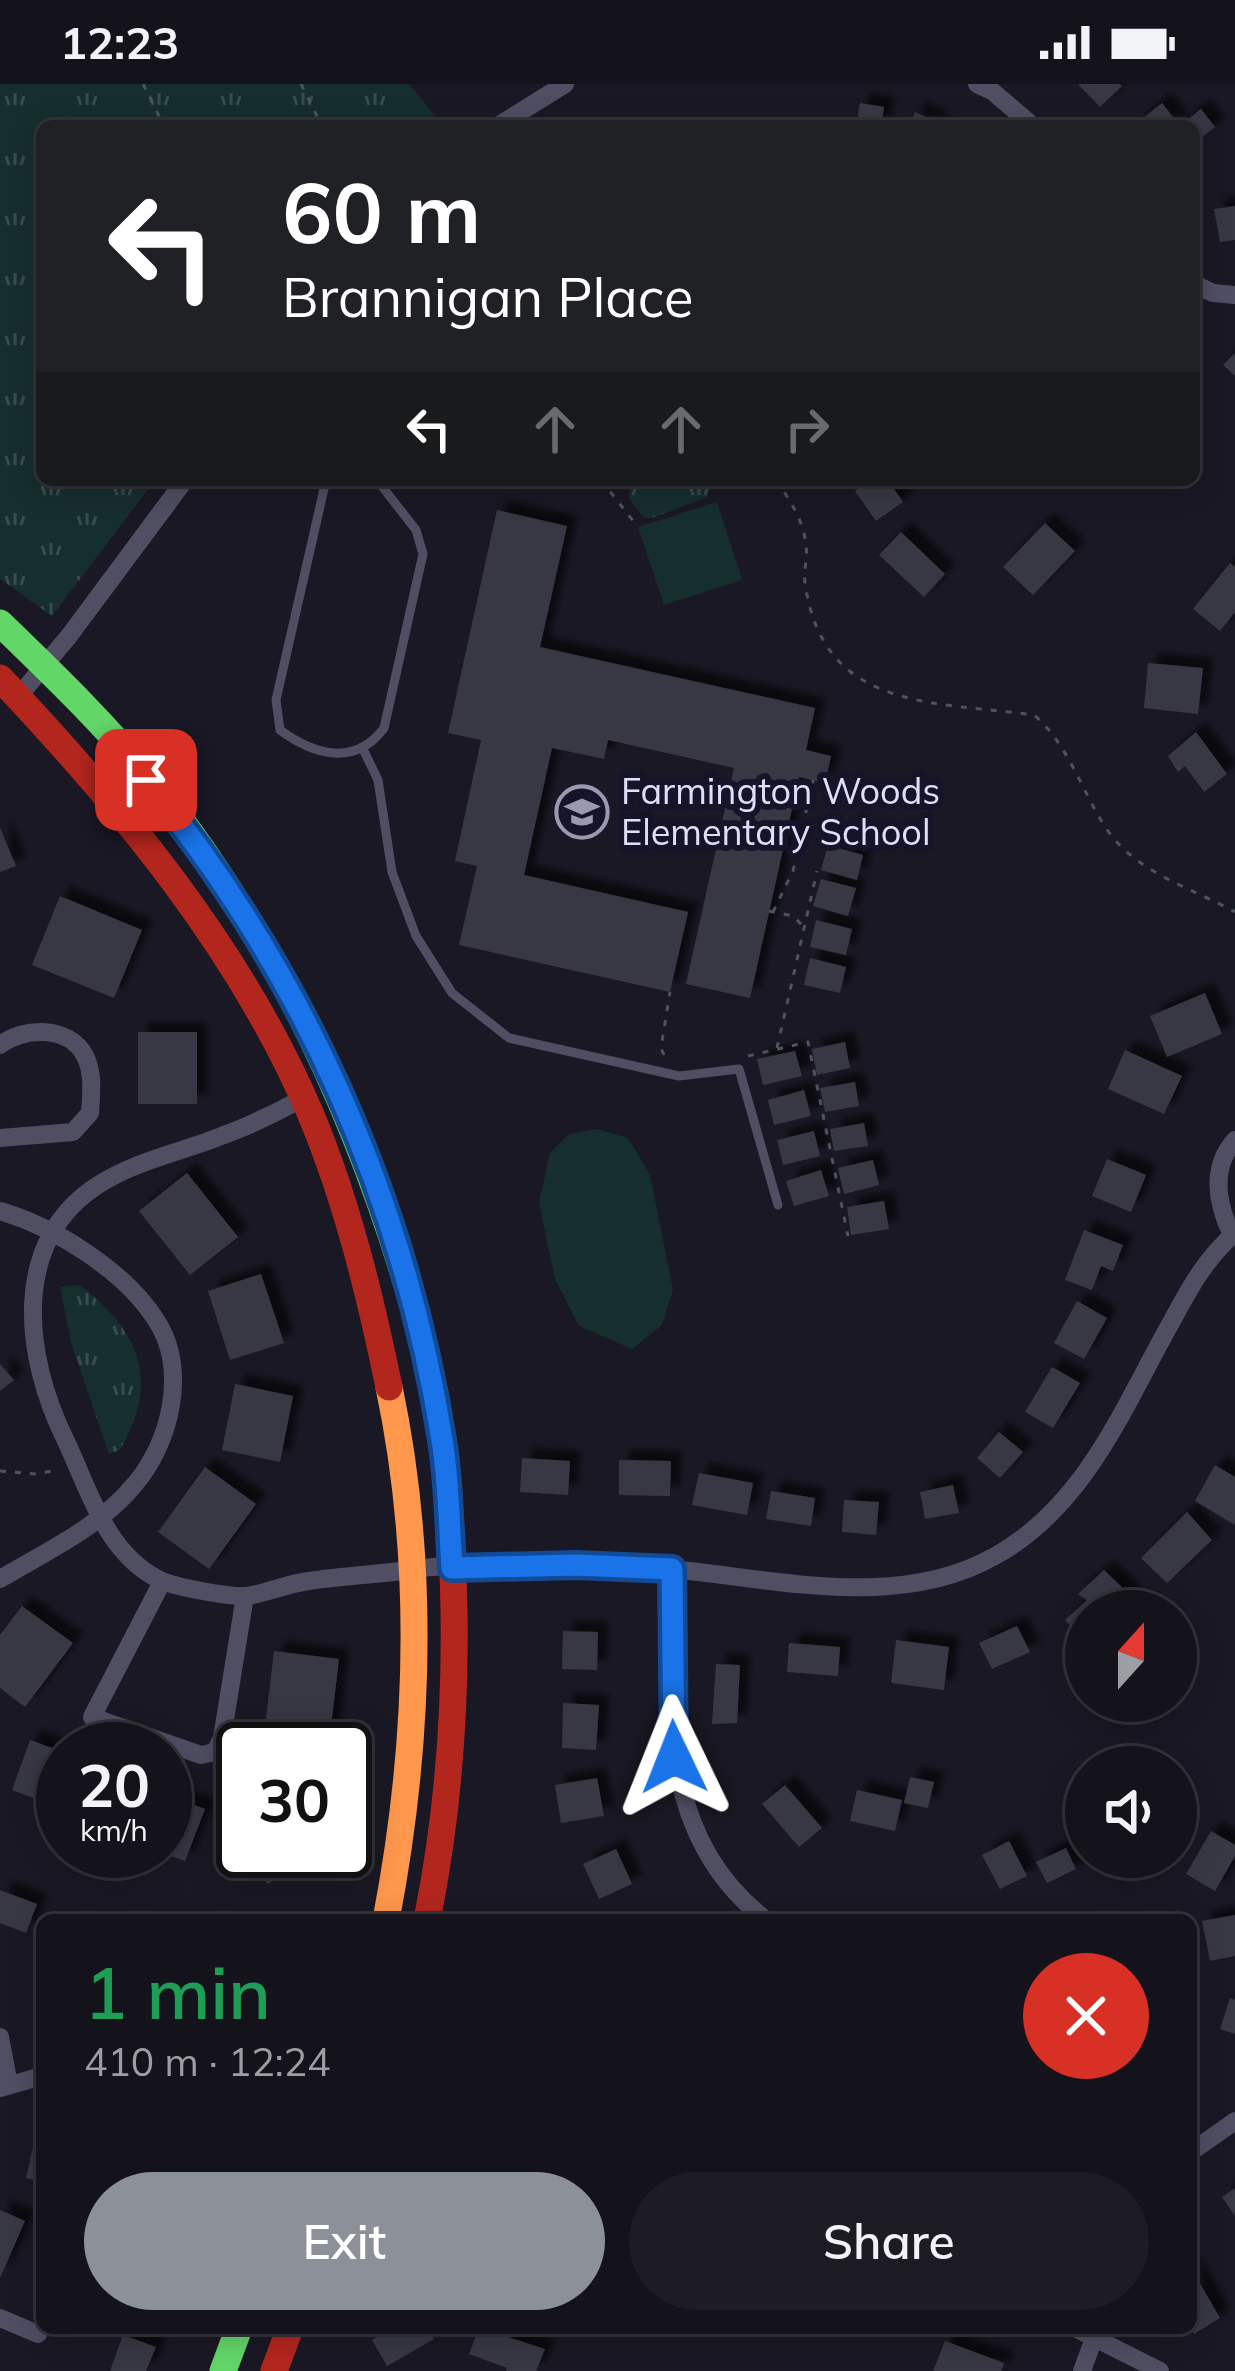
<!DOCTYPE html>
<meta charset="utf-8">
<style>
:root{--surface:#14121b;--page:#1d1b24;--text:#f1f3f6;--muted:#9d9ea3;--line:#33323a;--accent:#8c9099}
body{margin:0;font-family:Mulish,sans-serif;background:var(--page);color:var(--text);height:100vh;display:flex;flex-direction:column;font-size:45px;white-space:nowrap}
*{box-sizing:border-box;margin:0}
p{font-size:39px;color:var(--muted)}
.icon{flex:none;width:66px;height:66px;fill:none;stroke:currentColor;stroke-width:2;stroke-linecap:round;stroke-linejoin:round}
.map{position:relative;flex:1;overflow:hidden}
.panel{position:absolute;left:36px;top:1830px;width:1161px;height:420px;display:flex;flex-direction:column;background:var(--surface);border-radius:18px;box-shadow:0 6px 30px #0003,0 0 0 3px var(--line)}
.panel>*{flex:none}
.banner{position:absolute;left:36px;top:36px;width:1164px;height:366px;border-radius:18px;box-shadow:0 6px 30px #0003,0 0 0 3px var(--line);background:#202124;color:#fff;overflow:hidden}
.needle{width:78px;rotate:21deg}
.tools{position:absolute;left:1065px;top:1506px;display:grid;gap:24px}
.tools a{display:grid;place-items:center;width:132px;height:132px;border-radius:50%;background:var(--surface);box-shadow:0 6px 30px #0003,0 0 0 3px var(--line);font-size:60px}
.speed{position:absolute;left:36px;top:1638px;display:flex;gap:24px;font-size:60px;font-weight:700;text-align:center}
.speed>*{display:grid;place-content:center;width:156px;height:156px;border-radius:50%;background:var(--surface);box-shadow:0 6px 30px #0003,0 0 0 3px var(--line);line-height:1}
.speed small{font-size:30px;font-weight:400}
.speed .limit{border:6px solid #111;border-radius:18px;background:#fff;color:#111}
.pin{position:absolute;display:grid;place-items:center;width:102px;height:102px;color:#fff;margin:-51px;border-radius:24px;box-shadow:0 6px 18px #0006}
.me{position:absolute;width:132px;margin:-66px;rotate:358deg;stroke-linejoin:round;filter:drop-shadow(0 0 9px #0008)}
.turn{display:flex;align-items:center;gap:42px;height:252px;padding:0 48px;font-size:54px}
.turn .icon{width:156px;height:156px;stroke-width:2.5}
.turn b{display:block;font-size:84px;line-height:102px}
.lanes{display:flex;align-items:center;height:114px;padding:0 48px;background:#0003;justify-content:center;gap:60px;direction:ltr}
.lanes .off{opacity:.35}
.round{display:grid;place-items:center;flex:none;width:126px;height:126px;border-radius:63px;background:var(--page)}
.summary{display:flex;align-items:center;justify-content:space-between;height:204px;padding:0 48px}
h1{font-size:72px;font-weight:600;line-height:90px;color:#1e9e55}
.action{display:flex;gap:24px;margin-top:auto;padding:24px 48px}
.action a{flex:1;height:138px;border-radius:72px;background:var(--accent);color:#fff;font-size:48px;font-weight:600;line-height:138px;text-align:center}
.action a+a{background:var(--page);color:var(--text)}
.status{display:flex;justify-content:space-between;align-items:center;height:84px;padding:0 60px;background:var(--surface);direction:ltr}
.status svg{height:33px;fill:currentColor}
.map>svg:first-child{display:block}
</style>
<div class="status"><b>12:23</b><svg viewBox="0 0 49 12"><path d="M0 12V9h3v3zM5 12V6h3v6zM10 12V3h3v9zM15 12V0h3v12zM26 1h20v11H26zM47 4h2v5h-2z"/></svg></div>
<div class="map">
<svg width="1235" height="2287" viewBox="0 0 1235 2287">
<defs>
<pattern id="park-tufts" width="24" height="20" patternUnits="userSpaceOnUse" patternTransform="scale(3)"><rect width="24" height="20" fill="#172e2e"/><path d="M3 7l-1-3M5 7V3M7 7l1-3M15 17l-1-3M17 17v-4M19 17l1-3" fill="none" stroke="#384c4d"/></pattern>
<filter id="shadow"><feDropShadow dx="10" dy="-10" stdDeviation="3" flood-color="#0009"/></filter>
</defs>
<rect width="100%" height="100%" fill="#1a1824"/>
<g fill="#172e2e">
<path d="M717,418L742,496L664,521L638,443Z"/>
<path d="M597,1045L628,1054L650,1091L673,1206L662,1241L632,1265L579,1242L555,1195L539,1119L550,1069L569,1050Z"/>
</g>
<g fill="url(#park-tufts)">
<path d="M0,0H409L443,42H42V396H155L52,532L0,495Z"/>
<path d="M630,396H712L707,413L652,434H644L629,414Z"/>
<path d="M80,1201C140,1248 160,1296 120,1366L109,1370L72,1262L60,1203Z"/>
</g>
<g fill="#393745" filter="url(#shadow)">
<path d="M1078,0H1119L1122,2L1100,23Z"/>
<path d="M860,19L884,23L881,42H856Z"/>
<path d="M1162,19L1180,42H1133Z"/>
<path d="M1201,25L1215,43L1194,59V42H1180Z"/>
<path d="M915,28L945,42H910Z"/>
<path d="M1235,122V156L1220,158L1214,125Z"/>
<path d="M1235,269V292L1223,281Z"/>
<path d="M870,396H888L903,418L876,437L855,407Z"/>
<path d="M1040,396H1072L1070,405Z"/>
<path d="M497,426L567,442L540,563L815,624L806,666L831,672L825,699L799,693L750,914L686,900L734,684L608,656L604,675L552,664L524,791L688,828L670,908L459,861L477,782L455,777L481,656L448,649Z"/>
<path d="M1045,439L1075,467L1033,511L1003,483Z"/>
<path d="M901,448L945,490L924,513L879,471Z"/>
<path d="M1230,479L1235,483V528L1220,547L1193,525Z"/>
<path d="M1148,579L1203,584L1198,630L1144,624Z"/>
<path d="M1196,648L1227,690L1204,708L1185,682L1178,688L1168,672Z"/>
<path d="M0,744L16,782L0,788Z"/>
<path d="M828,761L863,771L857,796L821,786Z"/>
<path d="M821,795L856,804L848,832L813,822Z"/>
<path d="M60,812L142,846L114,914L32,881Z"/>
<path d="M816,836L852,845L846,871L810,863Z"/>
<path d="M810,874L846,883L840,909L804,901Z"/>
<path d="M1205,909L1222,950L1167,973L1150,932Z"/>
<rect x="138" y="948" width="59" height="72"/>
<path d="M845,958L850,984L817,991L812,965Z"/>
<path d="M1125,966L1182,992L1164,1030L1108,1005Z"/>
<path d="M795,967L802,992L763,1001L757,975Z"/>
<path d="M855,998L859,1022L825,1028L820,1004Z"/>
<path d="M804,1006L811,1032L774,1041L768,1016Z"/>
<path d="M864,1039L868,1062L834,1067L830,1045Z"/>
<path d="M814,1047L820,1072L783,1081L777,1056Z"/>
<path d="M1107,1075L1146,1091L1131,1128L1092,1112Z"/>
<path d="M873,1076L879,1101L844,1110L838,1084Z"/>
<path d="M821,1086L829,1112L794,1122L786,1097Z"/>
<path d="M187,1089L238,1153L190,1191L139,1127Z"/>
<path d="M884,1117L889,1145L851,1151L847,1123Z"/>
<path d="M1084,1146L1123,1161L1113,1187L1101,1182L1092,1206L1065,1196Z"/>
<path d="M261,1190L284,1259L230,1276L208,1207Z"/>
<path d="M1077,1217L1107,1234L1084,1275L1054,1259Z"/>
<path d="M0,1280L14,1296L0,1307Z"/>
<path d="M1052,1283L1080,1299L1053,1344L1025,1328Z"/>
<path d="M235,1300L293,1312L280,1378L222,1366Z"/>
<path d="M999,1348L1023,1368L1000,1394L977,1374Z"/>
<path d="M522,1374L570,1377L568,1411L520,1408Z"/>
<path d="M619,1376L671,1377L670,1412L619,1411Z"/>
<path d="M1215,1381L1235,1393V1441L1195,1417Z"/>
<path d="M205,1383L256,1420L209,1485L158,1448Z"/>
<path d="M699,1389L753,1399L747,1431L692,1421Z"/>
<path d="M953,1401L959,1429L925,1435L920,1408Z"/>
<path d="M771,1407L815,1414L811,1442L766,1435Z"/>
<path d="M844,1416L879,1418L876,1451L842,1448Z"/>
<path d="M1187,1428L1212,1456L1167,1499L1141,1474Z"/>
<path d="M1104,1486L1131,1512L1117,1527H1086V1558L1065,1536L1087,1516L1078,1510Z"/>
<path d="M22,1522L73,1559L25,1623L0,1604V1551Z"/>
<path d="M1017,1542L1030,1568L992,1585L979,1559Z"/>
<path d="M563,1547L598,1548L597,1586L562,1585Z"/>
<path d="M896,1556L949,1563L944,1606L891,1599Z"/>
<path d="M789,1559L840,1563L838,1592L787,1588Z"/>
<path d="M274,1567L339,1575L329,1659L264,1651Z"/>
<path d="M716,1580L740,1581L737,1639L712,1640Z"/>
<path d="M563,1619L599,1621L596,1666L562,1664Z"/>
<path d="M30,1656L63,1668V1725L12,1706Z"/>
<path d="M910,1693L934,1698L928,1724L904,1719Z"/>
<path d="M597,1694L604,1732L561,1739L555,1701Z"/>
<path d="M785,1701L822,1744L799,1763L762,1720Z"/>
<path d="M857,1706L902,1716L895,1747L850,1737Z"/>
<path d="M165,1710L205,1725L185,1777L165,1770Z"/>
<path d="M243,1743V1767H311L268,1800L231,1752Z"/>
<path d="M1211,1747L1235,1761V1772L1215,1807L1186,1790Z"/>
<path d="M1009,1757L1027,1792L1000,1805L982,1771Z"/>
<path d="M1066,1764L1076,1785L1047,1799L1036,1778Z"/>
<path d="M616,1765L632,1800L599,1815L583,1780Z"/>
<path d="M0,1806L37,1820L26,1849L0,1839Z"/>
<path d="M1235,1831V1872L1210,1877L1202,1837Z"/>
<path d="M1230,1914L1235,1916V1950L1220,1945Z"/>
<path d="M34,2059L42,2060V2097L26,2094Z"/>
<path d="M1235,2104V2132L1222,2113Z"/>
<path d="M0,2126L25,2137L0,2194Z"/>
<path d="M1191,2184L1220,2234L1194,2250L1191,2245Z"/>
<path d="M392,2244H427L434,2255L387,2282L372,2256Z"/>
<path d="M479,2244L545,2265L536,2287H506L507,2284L469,2270Z"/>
<path d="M123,2251L156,2263L146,2287H110Z"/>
<path d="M945,2257L1004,2279L1001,2287H933Z"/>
</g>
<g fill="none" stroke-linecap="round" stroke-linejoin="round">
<g stroke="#495460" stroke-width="3" stroke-dasharray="6 9" stroke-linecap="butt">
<path d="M143,0L164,42"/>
<path d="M301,0L322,42"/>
<path d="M601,396L638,443"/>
<path d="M776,396C790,416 804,437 806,462C808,474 803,487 805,499C823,628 934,617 1034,631C1068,660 1081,705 1104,741C1133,788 1190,803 1235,828"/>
<path d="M769,827L793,832L803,842"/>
<path d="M773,828L793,787L813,696"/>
<path d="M777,964L817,787"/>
<path d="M664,971L661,964L670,908"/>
<path d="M748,972L808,958L848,1152"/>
<path d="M0,1387L35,1390L58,1386"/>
</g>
<g stroke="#4f4e63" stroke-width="9">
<path d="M326,396L276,616L280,646C314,671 355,683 384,644L423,470L416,446L377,396"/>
<path d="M362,663L378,696L392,788L416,852L452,909L509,954L679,992L739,985L778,1121"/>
</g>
<g stroke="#4f4e63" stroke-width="18">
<path d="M977,0L992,7L1033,42"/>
<path d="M498,42L565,0"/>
<path d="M1194,200L1213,209L1235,211"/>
<path d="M18,613L69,552L185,396"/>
<path d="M0,961C23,943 69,941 85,972C94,989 91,1011 90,1029L73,1048L0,1054"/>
<path d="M303,1014C278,1028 251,1041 224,1051C182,1068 137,1076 98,1101C9,1158 25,1274 65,1355C89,1405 105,1469 160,1496C174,1503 230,1513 246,1512C264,1510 284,1501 303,1498C338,1492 373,1491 409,1486C443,1480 480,1482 515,1482C567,1481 619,1480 671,1485C776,1495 898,1527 995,1472C1087,1421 1124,1321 1173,1235C1190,1203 1207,1173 1235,1149"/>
<path d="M0,1127C55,1143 125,1187 156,1236C188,1285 171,1358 135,1400C100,1443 47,1467 0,1495"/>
<path d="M1232,1151C1217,1120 1210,1084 1235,1056"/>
<path d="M672,1485C672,1612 652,1748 766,1836"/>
<path d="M162,1498L92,1633L201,1671L215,1668L222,1654L245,1512"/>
<path d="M0,1953L9,2001"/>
<path d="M0,2004L42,1992"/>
<path d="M1191,2068L1235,2037"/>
<path d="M0,2234L38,2250"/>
<path d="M1075,2244L1160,2287"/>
<path d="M1082,2287L1097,2246"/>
</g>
<g stroke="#63d668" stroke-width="27">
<path d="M0,539C57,594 114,649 163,712C280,864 359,1035 412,1218"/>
<path d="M223,2287L239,2244"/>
</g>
<path stroke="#ff974d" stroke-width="27" d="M386,1836C420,1658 426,1480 389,1303"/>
<g stroke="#b3261e" stroke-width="27">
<path d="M0,594C122,723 241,866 311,1031C347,1117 370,1211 389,1303"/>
<path d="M412,1218C466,1404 465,1647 427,1836"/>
<path d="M274,2287L290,2244"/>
</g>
</g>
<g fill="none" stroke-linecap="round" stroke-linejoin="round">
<g stroke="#114b97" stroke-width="30">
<path id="route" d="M146,696C302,886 403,1112 442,1356C449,1398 449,1441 452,1484L576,1481L672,1485L674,1673"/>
</g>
<use href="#route" stroke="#1a73e8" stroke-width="21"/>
</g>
<defs>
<g id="school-ring" transform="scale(2.7)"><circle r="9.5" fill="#161428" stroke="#9b99b0" stroke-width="1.5"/><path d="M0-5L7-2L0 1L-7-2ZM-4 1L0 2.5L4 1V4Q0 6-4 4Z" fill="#9b99b0"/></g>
</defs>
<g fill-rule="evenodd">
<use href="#school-ring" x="582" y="728"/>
</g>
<g text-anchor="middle" stroke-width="12" stroke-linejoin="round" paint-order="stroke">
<g font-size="36" fill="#e0defb" stroke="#161428" text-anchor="start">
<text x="621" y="720">Farmington Woods<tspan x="621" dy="41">Elementary School</tspan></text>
</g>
</g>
</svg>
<div class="tools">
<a><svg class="needle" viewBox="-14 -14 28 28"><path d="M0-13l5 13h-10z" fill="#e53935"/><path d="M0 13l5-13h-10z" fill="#9d9ea3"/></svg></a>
<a><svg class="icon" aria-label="sound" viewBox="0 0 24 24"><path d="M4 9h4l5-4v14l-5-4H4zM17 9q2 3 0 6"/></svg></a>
</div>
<div class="speed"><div>20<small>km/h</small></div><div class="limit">30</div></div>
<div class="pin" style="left:146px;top:696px;background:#d93025"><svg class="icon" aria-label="arrive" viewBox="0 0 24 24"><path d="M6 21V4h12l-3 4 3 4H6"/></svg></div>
<svg class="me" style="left:674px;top:1673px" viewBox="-20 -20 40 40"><path d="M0-17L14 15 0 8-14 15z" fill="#1a73e8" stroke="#fff" stroke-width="4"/></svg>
<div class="banner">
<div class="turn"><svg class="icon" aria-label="left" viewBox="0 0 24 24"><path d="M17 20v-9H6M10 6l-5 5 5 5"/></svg><div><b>60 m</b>Brannigan Place</div></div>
<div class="lanes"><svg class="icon" aria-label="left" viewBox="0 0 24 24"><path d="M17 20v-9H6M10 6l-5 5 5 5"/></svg><svg class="icon off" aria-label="ahead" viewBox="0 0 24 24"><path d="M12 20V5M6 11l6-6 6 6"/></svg><svg class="icon off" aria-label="ahead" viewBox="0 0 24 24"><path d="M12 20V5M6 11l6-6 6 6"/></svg><svg class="icon off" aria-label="right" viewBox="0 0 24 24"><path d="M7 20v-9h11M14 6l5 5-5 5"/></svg></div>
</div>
<section class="panel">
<div class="summary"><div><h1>1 min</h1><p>410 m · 12:24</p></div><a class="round" style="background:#d93025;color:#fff"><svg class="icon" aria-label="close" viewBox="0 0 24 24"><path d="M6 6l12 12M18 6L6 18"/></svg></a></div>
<div class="action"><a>Exit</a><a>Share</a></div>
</section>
</div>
